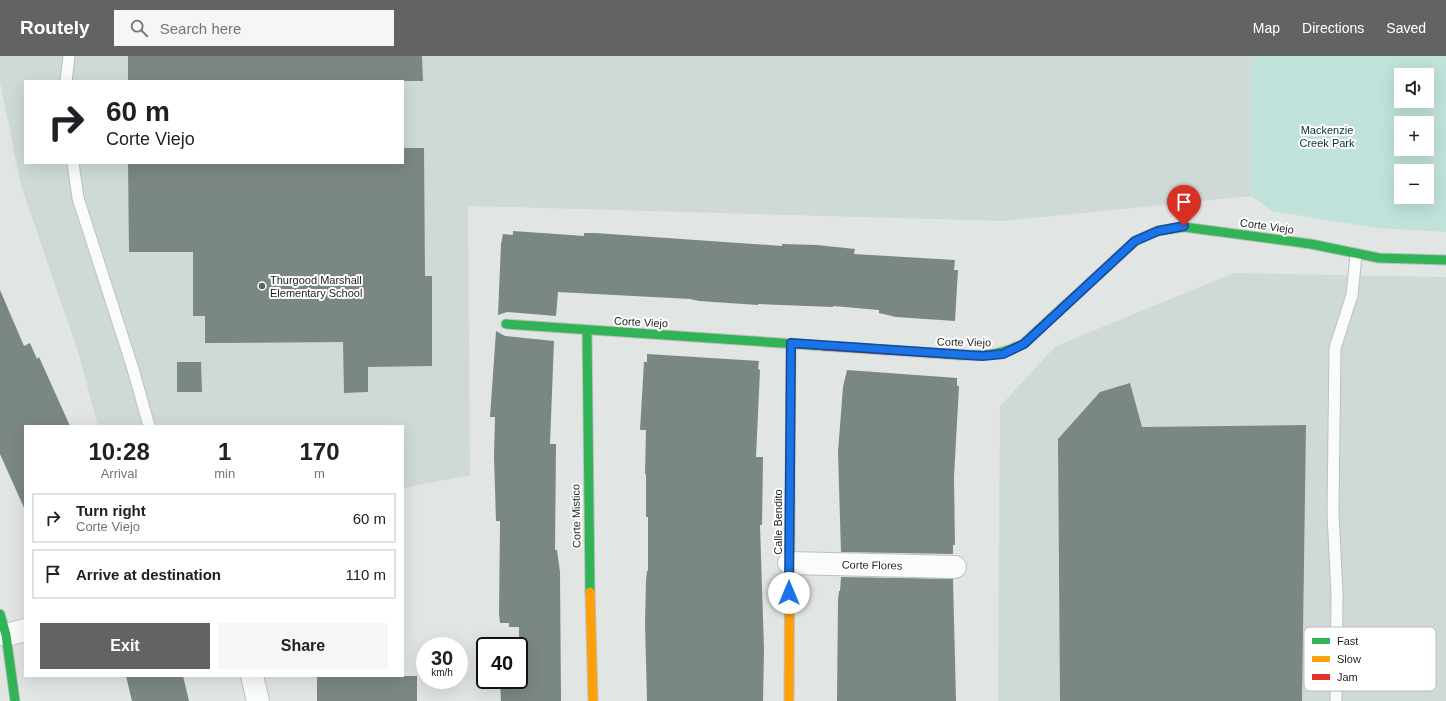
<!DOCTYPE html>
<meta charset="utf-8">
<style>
:root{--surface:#fff;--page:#f6f6f6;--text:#202124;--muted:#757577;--line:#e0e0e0;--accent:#616463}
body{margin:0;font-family:Helvetica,sans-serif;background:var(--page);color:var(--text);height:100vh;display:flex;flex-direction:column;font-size:15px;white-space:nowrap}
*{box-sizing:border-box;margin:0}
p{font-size:13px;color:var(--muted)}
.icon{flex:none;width:22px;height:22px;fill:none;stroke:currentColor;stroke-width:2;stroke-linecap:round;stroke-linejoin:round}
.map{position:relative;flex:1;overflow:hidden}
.sheet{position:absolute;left:24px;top:369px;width:380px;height:252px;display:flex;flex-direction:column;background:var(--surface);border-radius:0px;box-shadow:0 4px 16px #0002}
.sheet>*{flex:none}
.banner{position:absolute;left:24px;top:24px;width:380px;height:84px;border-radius:0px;box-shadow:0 4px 16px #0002;background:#fff;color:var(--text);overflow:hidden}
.controls{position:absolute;left:1394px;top:12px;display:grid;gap:8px}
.controls a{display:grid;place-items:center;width:40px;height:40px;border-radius:0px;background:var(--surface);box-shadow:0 4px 16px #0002;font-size:20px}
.speed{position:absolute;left:416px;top:581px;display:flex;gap:8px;font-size:20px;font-weight:700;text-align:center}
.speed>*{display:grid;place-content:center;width:52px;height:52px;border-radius:50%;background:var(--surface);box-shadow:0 4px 16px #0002;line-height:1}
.speed small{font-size:10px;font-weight:400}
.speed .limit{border:2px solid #111;border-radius:6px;background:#fff;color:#111}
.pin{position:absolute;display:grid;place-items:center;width:34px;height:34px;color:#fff;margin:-41px -17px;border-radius:50% 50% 50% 0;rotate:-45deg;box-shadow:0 0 4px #0007}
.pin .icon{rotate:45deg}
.me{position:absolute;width:44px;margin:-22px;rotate:0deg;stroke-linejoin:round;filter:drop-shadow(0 0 3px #0008)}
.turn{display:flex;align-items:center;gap:14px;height:84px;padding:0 16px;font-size:18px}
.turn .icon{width:52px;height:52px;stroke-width:2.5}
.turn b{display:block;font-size:28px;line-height:34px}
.eta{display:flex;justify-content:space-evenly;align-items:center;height:68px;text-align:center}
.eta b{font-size:24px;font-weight:700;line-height:28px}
.primary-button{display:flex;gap:8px;margin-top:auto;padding:8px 16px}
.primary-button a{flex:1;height:46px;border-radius:0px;background:var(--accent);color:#fff;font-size:16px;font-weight:700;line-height:46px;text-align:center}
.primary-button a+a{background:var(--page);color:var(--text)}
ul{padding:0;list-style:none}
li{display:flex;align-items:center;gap:12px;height:50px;margin:0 8px 6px;padding:0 8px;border:2px solid var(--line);border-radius:0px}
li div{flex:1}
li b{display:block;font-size:15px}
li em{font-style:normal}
header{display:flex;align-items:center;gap:24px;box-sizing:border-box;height:56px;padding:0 20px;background:var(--accent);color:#fff}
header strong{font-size:19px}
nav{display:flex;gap:22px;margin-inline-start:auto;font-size:14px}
.search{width:280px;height:36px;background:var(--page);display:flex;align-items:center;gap:10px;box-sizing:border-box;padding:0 14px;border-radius:0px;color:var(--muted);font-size:15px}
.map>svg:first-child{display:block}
</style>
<header>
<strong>Routely</strong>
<div class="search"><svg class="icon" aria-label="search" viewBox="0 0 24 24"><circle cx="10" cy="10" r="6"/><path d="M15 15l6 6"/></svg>Search here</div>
<nav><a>Map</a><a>Directions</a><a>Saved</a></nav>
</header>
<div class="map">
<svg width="1446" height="645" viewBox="0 0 1446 645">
<rect width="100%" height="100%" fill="#e1e5e4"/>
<g fill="#cfdad7" fill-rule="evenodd">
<path d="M0,0H1252V140L1004,165L468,150L470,419L403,432V370H98L78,296L21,129L0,26ZM25,25H403V107H25Z"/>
<path d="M1234,217L1446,221V645H998L1000,350L1056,290Z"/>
</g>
<path fill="#c1e1db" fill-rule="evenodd" d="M1252,0H1446V176L1376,172L1272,155L1252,140ZM1401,19H1427V45H1401ZM1401,67H1427V93H1401ZM1401,115H1427V141H1401Z"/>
<g fill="#7b8785">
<path d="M128,0H422L423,25H128Z"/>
<path d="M403,92H424L425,220H432V310L368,311V336L344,337L343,286L205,287V260H193V196H129L128,107H403Z"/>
<path d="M513,175L584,180V177H595L782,190V188L817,189L855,193L854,198L955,204L954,214H958L955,265L896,261L879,257V254L833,250V251L758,248V249L699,245L690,243L558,236L556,260L507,256L498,259L501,188L503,178L513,179Z"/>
<path d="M0,234L24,290L30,287L37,303L39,301L70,370H25V454L0,398Z"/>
<path d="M496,275L505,280L554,285L550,388H556L555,494H557L560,516L561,645H501L500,624H519V571H509V567H500L499,557L500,465H496L494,401L495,361H490Z"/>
<path d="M647,298L759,305L758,313L760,314L756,401H763L762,469H760L764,593L763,645H647L645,567L646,525L647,515H648V461H646V418H645L646,374H640L644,306H647Z"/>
<path d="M177,306H201L202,336H177Z"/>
<path d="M847,314L957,322V330H959L954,421L955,489H953V498L841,496L838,396L843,331Z"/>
<path d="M1130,327L1142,371L1306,369L1302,645H1060L1058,383L1100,336Z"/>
<path d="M841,521L953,523L956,645H837L838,544L839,535H840Z"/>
<path d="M126,620H183L189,645H132Z"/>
<rect x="317" y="620" width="100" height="25"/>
</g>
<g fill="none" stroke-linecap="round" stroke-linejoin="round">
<g stroke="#bdc0bf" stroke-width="13">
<g id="lane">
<path d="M66,25L69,0"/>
<path d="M73,107L78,142L133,313L149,370"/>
<path d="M1336,645L1337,539L1333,457L1335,292L1352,239L1356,199"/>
</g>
</g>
<g stroke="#bdc0bf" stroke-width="24">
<g id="street">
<path d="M789,507L955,511"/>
<path d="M6,579L25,574"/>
<path d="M252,620L258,645"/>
</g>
</g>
<g stroke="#bdc0bf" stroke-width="11">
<g id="fast">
<path d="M506,268L824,290"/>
<path d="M587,275L590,536"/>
<path d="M947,298C980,300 993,302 1023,288L1135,185L1157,175L1184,171L1311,188L1379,202L1446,204"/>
<path d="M790,451L791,287"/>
<path d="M0,558L6,579L15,645"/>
</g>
</g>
<g stroke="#bdc0bf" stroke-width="11">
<g id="slow">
<path d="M590,536L593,645"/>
<path d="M789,645L790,451"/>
</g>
</g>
<g stroke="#bdc0bf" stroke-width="11">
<path id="jam" d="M824,290L947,298"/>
</g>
<use href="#lane" stroke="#fafbfb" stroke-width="11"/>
<use href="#street" stroke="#fafbfb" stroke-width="22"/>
<use href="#fast" stroke="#30b455" stroke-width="9"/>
<use href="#slow" stroke="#ff9f0a" stroke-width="9"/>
<use href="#jam" stroke="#e5322d" stroke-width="9"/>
</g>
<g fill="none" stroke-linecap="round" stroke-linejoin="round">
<g stroke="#114b97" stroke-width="10">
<path id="route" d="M789,537L791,287L982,300L1003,298L1024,288L1135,185L1158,175L1184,170"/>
</g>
<use href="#route" stroke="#1a73e8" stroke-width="7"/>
</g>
<circle fill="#616463" stroke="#fff" stroke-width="1.5" cx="262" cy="230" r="4"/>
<g text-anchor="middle" stroke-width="4" stroke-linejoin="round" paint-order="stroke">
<g font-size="11" fill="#00332d" stroke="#fff">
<text x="1327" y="78">Mackenzie<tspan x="1327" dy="13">Creek Park</tspan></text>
</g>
<g font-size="11" fill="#1c1f1e" stroke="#fff">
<text transform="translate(1267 170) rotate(8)" y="4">Corte Viejo</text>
<text transform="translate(641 266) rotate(3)" y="4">Corte Viejo</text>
<text transform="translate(964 286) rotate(1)" y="4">Corte Viejo</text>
<text transform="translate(576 460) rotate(-91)" y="4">Corte Mistico</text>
<text transform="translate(778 466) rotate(-90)" y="4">Calle Bendito</text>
<text transform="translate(872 509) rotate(1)" y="4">Corte Flores</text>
</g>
<g font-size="11" fill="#1c1f1e" stroke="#fff" text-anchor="start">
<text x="270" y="228">Thurgood Marshall<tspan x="270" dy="13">Elementary School</tspan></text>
</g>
</g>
<rect x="1304" y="571" width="132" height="64" rx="6" fill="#fff" stroke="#bbbcbc" stroke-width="1"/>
<rect x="1312" y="582" width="18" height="6" fill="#30b455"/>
<rect x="1312" y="600" width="18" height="6" fill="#ff9f0a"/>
<rect x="1312" y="618" width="18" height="6" fill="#e5322d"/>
<g font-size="11" fill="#1c1f1e">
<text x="1337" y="589">Fast</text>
<text x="1337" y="607">Slow</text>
<text x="1337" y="625">Jam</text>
</g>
</svg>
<div class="controls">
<a><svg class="icon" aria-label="sound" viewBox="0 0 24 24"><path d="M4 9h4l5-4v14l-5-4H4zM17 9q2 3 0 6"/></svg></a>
<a>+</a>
<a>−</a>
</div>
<div class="speed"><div>30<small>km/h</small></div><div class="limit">40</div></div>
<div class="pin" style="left:1184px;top:170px;background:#d93025"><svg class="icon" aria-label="arrive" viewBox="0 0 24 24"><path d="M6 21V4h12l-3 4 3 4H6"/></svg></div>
<svg class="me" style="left:789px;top:537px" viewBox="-20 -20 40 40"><circle r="19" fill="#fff"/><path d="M0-13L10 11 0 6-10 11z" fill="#1a73e8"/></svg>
<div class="banner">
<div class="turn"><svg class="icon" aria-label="right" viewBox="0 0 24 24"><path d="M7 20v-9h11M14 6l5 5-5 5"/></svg><div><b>60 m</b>Corte Viejo</div></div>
</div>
<section class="sheet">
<div class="eta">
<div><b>10:28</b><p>Arrival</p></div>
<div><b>1</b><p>min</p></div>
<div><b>170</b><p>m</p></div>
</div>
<ul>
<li><svg class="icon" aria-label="right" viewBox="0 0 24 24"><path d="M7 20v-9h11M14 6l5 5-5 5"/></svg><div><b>Turn right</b><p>Corte Viejo</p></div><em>60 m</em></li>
<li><svg class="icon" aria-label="arrive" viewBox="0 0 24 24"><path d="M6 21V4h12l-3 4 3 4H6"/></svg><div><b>Arrive at destination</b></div><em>110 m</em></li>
</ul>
<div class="primary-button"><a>Exit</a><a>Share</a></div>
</section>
</div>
